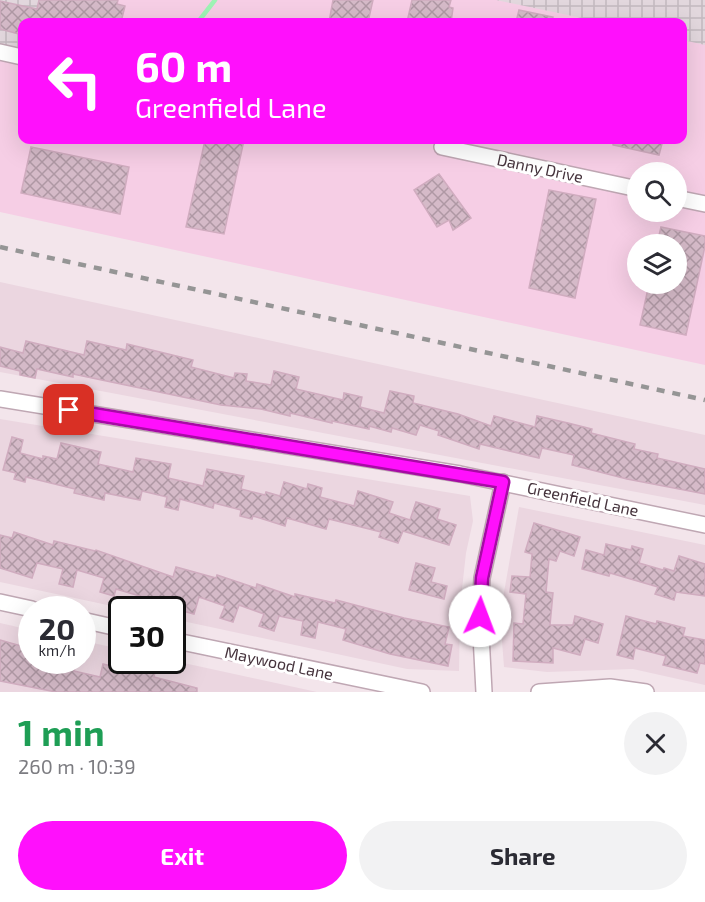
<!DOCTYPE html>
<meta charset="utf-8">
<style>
:root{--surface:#fff;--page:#f2f2f3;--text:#2b2b33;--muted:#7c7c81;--accent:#ff10fc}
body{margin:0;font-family:"Exo 2",sans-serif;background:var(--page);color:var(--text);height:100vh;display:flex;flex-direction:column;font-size:22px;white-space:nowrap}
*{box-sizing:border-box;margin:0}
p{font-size:20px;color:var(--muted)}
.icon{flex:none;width:33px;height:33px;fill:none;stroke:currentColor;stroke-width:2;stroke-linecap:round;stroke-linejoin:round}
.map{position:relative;height:692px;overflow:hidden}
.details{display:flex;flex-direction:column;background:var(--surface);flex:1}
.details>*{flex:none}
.hud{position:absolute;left:18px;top:18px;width:669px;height:126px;border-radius:12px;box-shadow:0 6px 24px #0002;background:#ff10fc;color:#fff;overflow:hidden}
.fabs{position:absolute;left:627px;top:162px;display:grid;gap:12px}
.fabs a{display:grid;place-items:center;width:60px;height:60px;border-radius:50%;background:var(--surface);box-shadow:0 6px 24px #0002;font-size:30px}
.speed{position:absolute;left:18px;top:596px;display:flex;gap:12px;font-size:30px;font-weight:700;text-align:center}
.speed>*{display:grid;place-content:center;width:78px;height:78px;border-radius:50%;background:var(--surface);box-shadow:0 6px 24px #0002;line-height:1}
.speed small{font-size:15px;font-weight:400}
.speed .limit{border:3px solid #111;border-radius:9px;background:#fff;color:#111}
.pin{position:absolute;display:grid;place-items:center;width:51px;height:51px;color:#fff;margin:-26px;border-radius:12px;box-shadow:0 3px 9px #0006}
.me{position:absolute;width:66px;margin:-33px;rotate:2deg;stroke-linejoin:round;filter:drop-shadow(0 0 4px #0008)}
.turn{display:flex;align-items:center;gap:21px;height:126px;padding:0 18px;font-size:27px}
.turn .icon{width:78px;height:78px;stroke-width:2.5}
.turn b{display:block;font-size:42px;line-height:51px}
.round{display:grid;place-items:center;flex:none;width:63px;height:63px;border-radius:32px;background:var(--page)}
.overview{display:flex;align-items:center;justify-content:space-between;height:102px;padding:0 18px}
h1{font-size:36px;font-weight:700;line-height:45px;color:#1e9e55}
.action{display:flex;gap:12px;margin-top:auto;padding:12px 18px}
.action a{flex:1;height:69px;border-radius:36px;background:var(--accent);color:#fff;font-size:24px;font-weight:700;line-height:69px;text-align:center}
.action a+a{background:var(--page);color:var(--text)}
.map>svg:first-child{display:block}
</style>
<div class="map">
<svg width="705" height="692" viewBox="0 0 705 692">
<defs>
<pattern id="industrial-grid" width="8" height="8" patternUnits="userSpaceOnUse" patternTransform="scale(1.5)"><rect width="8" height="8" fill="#e2d7dd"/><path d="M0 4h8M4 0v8" fill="none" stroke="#c3b9bf"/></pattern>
<pattern id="building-cross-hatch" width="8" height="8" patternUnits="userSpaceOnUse" patternTransform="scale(1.5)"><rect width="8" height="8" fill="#d5bac8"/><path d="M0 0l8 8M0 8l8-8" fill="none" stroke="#af98a4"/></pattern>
</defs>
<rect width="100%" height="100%" fill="#f3e5eb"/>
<g fill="#ebd6e0">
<path d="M0,282L705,435V505L0,372Z"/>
<path d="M0,419L470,496L473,521L466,553L460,607L459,671L407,669L173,619L172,609H126L0,582Z"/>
<path d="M519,507L705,545V685L633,669L547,672L504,667L500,615Z"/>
<path d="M0,623L31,630L32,660H82L83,641L121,649L122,660H170L317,692H0Z"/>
</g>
<g fill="#f6cee5" fill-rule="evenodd">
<path d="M71,0H499L604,22H66Z"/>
<path d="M683,39L705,44V365L0,212V51L22,56V140H682ZM638,172H676V212H638ZM638,244H676V284H638Z"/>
</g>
<g fill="url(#industrial-grid)">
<path d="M0,0H71L66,22H22V56L0,51Z"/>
<path d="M496,0H705V45L683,40L682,22H601Z"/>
</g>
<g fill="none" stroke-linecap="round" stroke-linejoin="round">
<path stroke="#9ef3b5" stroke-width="4.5" d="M198,22L215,0"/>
</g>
<g fill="url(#building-cross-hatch)" stroke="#d0acbf" stroke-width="1.5">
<path d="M39,0H118L117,4L125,6L121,22H22L19,34L0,29V1L37,9Z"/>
<path d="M333,0H373L368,22H329Z"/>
<path d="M412,0H451L449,7L453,8L451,22H407Z"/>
<path d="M519,10L553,17L552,22H516Z"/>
<path d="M205,140H244L224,234L186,227Z"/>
<path d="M613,140H663L659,155L613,145Z"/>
<path d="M31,147L129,167L120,214L21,193Z"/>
<path d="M439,174L471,218L453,230L449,220L437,227L414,190Z"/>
<path d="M549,190L596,199L575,298L529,288Z"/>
<path d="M661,227L705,236V246L686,335L640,325L649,284H676V244H657Z"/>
<path d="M26,341L84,355L87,341L126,350L127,344L193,360L191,367L234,378L235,373L247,374L246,381L271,385L274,371L299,377L296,389L343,400L344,393L362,397L360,407L384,413L390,391L414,396L413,403L458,414L491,426L494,416L535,427L537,416L568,423L592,429L591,433L635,444L634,449L658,454L657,458L705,469V494L627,479L572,465L574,455L542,448L539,458L480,444L479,449L438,435L439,431L420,425L416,435L392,428L391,432L369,426V429L332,421V423L290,413V416L261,409L221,405L73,374V377L37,369L35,378L20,375V371L0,366V347L23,353Z"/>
<path d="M12,437L23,440L20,453L43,459V456L57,459L61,443L101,452L98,464L133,472L136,458L171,464L168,478L203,486L207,469L244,476L241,489L265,495L266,492L280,496L284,482L307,489L308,484L322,488L320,497L354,506L358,491L393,502L389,513L410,520L416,502L440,509L437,519L456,525L449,545L403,531L398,543L379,537L381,532L329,519L326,529L287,518L285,526L253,516L252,519L240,516L241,510L214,503L213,508L180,499L178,510L165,507L167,497L142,491L140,500L105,493L104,500L74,493L75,489L26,477L25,482L14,479L16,473L3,470Z"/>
<path d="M534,523L580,537L574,556L560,551L556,561L549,559L546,592L553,593L550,625H573L575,616L603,624L598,643L585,639L580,655L553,648V663L513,661L514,623L523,624L526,594L510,592L512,576L530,577L532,554L525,552Z"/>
<path d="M14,532L53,545L54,541L95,551L96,550L173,577L176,567L216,578L217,575L256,588L257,584L295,597V594L335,603L336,600L404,618L449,627L445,644L452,645L448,666L390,654L343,640L346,629L318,622L315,638L301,635L303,621L279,616L274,631L259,626L264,614L239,605L233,622L220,618L225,606L199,597L194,614L161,605L160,607L141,601L143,597L116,589L114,596L100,592L104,578L77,570L73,587L59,584L63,569L37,563L32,578L0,568V535L12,538Z"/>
<path d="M606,544L631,550L632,546L643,549L639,563L663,570L664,568L674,571L679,556L705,564V596L676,592L674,600L655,594L658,587L610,573L609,576L582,569L586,550L604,555Z"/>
<path d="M416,563L435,568L431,582L447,586L444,599L409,590Z"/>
<path d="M626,616L656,624L657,621L685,628L683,636L705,640V664L700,663L697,673L663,665L666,656L635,648L633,659L617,655Z"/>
<path d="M0,640L32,649L33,662L58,668L60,660H77L74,671L100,677L103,664L138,673L139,668L155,672L154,677L197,688V692H56L0,681Z"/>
</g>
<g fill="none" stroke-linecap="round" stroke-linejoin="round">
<g stroke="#bfa7b3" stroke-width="18">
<g id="street">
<path d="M0,52L22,57"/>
<path d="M442,147L638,189"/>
<path d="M676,198L705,204"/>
<path d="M0,399L460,474L705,525"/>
<path d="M0,602L32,609"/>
<path d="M82,620L122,629"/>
<path d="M172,640L422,692"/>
<path d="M484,692L480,616L482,578L503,482"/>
<path d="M539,692L610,687L646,692"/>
</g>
</g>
<use href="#street" stroke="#fff" stroke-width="15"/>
<path stroke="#959595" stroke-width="4.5" stroke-dasharray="8 8" stroke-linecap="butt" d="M0,247L705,400"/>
</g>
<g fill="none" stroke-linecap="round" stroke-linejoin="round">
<g stroke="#a60aa4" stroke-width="15">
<path id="route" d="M69,410L503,482L482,578L480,616"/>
</g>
<use href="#route" stroke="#ff10fc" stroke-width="10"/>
</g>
<g text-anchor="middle" stroke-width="6" stroke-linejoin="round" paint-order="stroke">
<g font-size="16" fill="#46343d" stroke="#fff">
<text transform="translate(540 168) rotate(12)" y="6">Danny Drive</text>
<text transform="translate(583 499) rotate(12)" y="6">Greenfield Lane</text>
<text transform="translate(279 663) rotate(12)" y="6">Maywood Lane</text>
</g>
</g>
</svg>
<div class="fabs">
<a><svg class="icon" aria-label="search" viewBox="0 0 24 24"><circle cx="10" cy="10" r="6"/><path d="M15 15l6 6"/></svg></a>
<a><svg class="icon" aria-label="layers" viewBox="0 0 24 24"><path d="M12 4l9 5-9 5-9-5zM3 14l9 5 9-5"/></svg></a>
</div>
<div class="speed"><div>20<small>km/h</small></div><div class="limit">30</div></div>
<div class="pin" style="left:69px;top:410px;background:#d93025"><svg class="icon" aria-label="arrive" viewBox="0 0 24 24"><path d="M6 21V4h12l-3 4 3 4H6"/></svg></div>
<svg class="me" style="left:480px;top:616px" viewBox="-20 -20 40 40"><circle r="19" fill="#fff"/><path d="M0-13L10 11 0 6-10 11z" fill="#ff10fc"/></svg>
<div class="hud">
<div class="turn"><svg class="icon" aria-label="left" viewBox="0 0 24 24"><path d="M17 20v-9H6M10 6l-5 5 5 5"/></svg><div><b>60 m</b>Greenfield Lane</div></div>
</div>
</div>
<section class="details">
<div class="overview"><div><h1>1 min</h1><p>260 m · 10:39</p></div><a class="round"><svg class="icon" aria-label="close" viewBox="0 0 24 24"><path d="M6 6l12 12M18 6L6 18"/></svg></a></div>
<div class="action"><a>Exit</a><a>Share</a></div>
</section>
